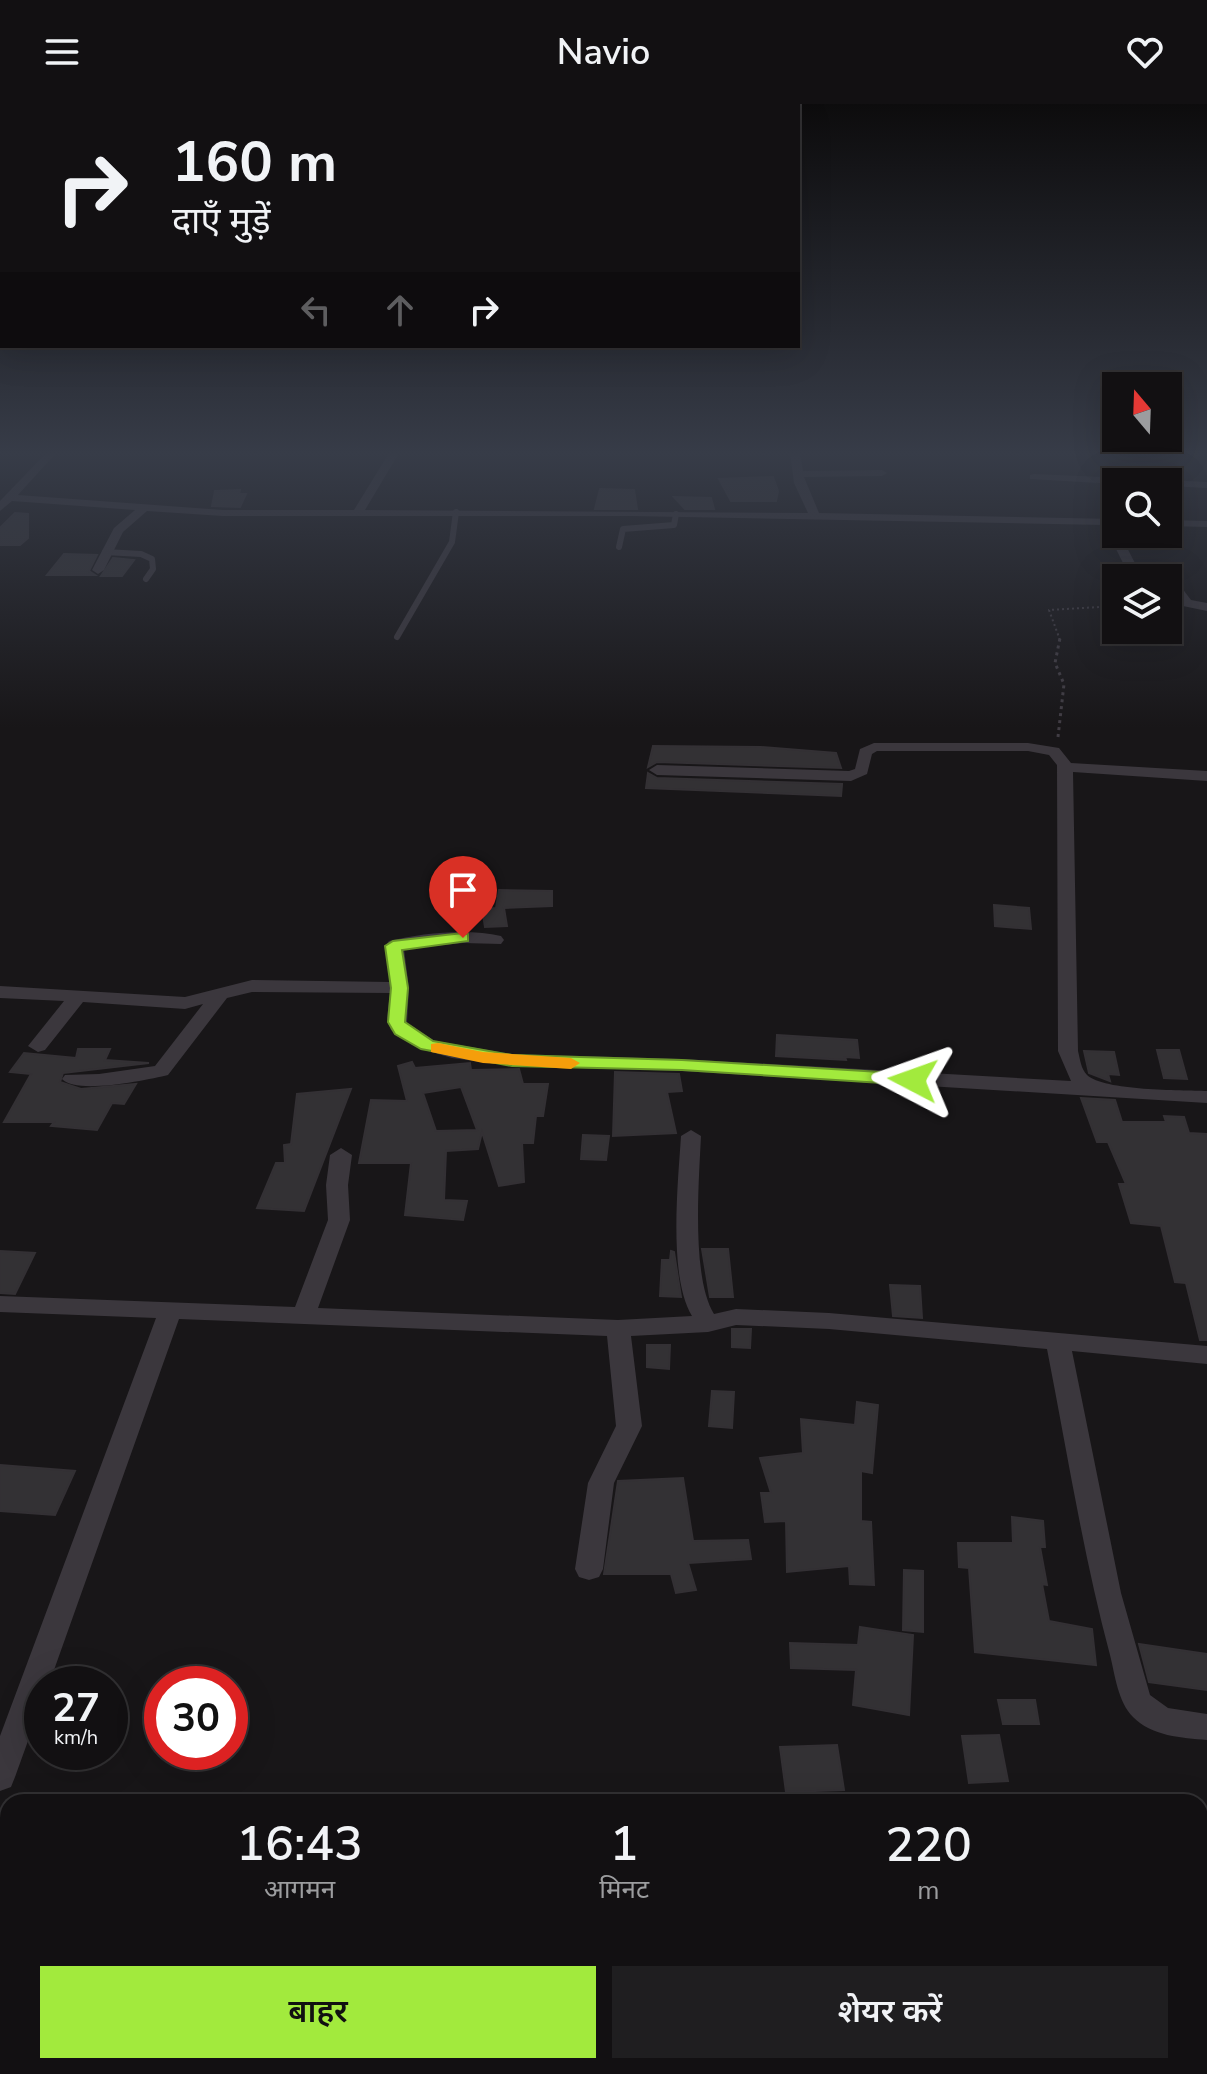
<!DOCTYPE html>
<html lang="hi">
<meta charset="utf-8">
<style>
:root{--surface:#121012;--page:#1f1e20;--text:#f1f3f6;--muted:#9c9d9f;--line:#313032;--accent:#a2ea3d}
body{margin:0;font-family:"Nunito Sans","Noto Sans Devanagari",sans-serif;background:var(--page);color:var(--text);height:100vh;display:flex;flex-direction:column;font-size:30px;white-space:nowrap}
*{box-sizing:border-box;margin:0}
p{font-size:26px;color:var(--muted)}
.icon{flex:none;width:44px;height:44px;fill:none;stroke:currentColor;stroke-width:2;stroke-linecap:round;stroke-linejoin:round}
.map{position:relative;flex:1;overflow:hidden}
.panel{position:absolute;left:0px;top:1690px;width:1208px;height:280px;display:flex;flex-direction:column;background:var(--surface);border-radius:24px 24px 0 0;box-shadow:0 8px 32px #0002,0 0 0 2px var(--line)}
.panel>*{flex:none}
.banner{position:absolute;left:0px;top:0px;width:800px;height:244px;box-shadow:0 8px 32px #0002,0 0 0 2px var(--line);background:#121012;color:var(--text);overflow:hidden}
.needle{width:52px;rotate:341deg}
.controls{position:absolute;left:1102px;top:268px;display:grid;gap:16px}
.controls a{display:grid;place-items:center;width:80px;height:80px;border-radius:0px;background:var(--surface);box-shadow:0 8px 32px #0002,0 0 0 2px var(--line);font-size:40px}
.speed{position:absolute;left:24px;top:1562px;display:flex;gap:16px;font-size:40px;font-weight:700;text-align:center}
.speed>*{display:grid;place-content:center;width:104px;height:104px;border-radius:50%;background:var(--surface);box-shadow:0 8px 32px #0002,0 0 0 2px var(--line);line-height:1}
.speed small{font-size:20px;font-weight:400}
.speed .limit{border:12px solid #d22;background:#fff;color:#111}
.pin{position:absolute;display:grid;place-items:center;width:68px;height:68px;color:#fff;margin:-82px -34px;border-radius:50% 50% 50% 0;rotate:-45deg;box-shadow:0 0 8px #0007}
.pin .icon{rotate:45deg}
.me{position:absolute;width:88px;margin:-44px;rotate:274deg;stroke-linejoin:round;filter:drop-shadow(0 0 6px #0008)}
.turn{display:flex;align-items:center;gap:28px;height:168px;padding:0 40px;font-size:36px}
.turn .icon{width:104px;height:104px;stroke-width:2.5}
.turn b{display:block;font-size:56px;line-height:68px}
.lanes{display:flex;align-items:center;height:76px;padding:0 40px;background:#0003;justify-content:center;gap:40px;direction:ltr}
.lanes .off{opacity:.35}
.eta{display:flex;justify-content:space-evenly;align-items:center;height:136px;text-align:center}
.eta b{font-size:48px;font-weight:600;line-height:56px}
.button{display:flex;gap:16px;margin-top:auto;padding:16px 40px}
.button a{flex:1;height:92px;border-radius:0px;background:var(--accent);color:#111;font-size:32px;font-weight:600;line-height:92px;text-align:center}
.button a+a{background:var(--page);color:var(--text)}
header{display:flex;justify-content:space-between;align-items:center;height:104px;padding:0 40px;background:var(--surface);font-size:36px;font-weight:600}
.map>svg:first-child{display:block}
</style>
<header><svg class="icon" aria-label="menu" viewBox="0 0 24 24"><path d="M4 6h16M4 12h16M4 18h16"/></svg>Navio<svg class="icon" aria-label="heart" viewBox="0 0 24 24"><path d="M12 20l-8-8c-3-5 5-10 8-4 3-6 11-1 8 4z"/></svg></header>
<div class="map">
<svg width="1207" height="1970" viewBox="0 0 1207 1970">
<rect width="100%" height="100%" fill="#181618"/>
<g fill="#333134" stroke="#333034" stroke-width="2" fill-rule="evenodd">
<path d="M773,373L778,387L776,397H731L719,375Z"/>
<path d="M600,385L634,386L637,405H595Z"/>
<path d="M240,386L239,390H246L240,403L212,402L215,387Z"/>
<path d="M674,393L711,394L714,405H685Z"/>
<path d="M15,409L28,410V434L20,441H0V424Z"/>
<path d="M64,450L97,451L89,467L95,471H47Z"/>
<path d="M113,454L134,456L122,472H101Z"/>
<path d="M653,642L761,643L836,649L841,664L657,658L648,663Z"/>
<path d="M648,669L657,674L842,680V681L841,692L646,684Z"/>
<path d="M499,786L552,787V802L504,804L507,822L485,823L482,805L496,804Z"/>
<path d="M994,801L1029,804L1031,825L995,822Z"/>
<path d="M777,931L857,936L859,954L845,953L846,956L776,952Z"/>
<path d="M78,945H110L105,956L149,959L63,969L60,978L81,985L136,980L124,1000L112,999L97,1026L51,1022L54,1018H4L31,970L10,968L24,949L76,954Z"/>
<path d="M1157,946H1179L1187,975L1164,974Z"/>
<path d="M1084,947L1114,948L1119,971L1108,970L1110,977L1089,969Z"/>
<path d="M412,958L415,964L470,959L471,966L519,965L523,980H548L543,1012H536L533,1039H522L524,1078L499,1082L482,1028L478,1045L446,1047L444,1096L467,1097L463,1116L405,1111L411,1059H359L371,996L407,997L398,962ZM461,983L477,1026L436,1027L423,989Z"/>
<path d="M615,968L679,970L682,987L667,988L676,1029L613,1032Z"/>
<path d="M351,985L304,1107L257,1104L276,1059H285L284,1041L291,1040L297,990Z"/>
<path d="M1081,994L1115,996L1122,1018H1166L1164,1012L1184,1013L1189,1029L1207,1030V1236H1200L1186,1179L1175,1178L1161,1122L1131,1119L1119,1080H1126L1108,1038H1097Z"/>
<path d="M583,1031L609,1032L606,1056L581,1055Z"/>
<path d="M702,1145H728L733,1193H710Z"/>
<path d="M0,1147L35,1149L15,1190L0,1189Z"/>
<path d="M671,1147L674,1148L681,1193L660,1192L662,1156H670Z"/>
<path d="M890,1181L920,1182L922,1214L893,1212Z"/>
<path d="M732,1225H751L750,1244L732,1243Z"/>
<path d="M647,1241H670L669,1265L647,1263Z"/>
<path d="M712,1287L734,1288L732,1324L709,1322Z"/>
<path d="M857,1298L878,1301L872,1369L861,1367V1417L871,1418L874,1481L850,1480L849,1462L787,1468L786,1417L765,1418L761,1389H771L760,1354L803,1349L801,1315L855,1321Z"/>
<path d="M0,1361L75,1367L55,1411L0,1407Z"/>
<path d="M683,1374L693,1437L748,1436L751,1455L688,1459L696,1486L676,1489L671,1470H604L618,1377Z"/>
<path d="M1012,1413L1043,1417L1045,1443H1040L1047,1481L1042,1480L1049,1517L1092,1525L1096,1561L975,1548L969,1464L959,1463L958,1439H1013Z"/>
<path d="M904,1466L923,1467V1528L903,1526Z"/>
<path d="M860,1523L913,1531L909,1611L853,1601L856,1566L791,1564L790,1539L858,1541Z"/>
<path d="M1139,1540L1207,1550V1586L1149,1578Z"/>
<path d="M998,1596H1035L1039,1620H1003Z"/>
<path d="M999,1631L1008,1677L969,1679L962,1632Z"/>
<path d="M837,1641L844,1686L786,1688L780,1643Z"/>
</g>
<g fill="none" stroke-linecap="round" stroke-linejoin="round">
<path stroke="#413d44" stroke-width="2" stroke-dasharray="2 3" stroke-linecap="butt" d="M1060,536L1049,506L1116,502"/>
<path stroke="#413d44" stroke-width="3" stroke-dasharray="3 4" stroke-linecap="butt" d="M1058,633L1064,580L1055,559L1060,534"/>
<g stroke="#3b373d" stroke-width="6">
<path d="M619,443L623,425L674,421L676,410"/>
<path d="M105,448L141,450L152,455L153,465L146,475"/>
<path d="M397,533L452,438L456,408"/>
</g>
<g fill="#3b373d" fill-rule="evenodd">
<path d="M46,349H56L18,391L223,406H354L389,349H399L365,406L808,409L794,379L790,349H800L803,367L882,366L887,369L882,372L804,373L819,409L1116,415V430H1120L1138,465L1172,471L1191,496L1207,499V507L1183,502L1168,482V474L1129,471L1104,421L631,412H223L147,407L123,428L104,466L98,470L92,466L114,424L135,406L12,397L0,407V397Z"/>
<path d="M1034,370L1147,375L1152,378L1116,380L1030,375V371Z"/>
<path d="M1168,376L1207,378V384L1168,382V378H1163Z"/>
<path d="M1168,416L1207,417V423L1168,422Z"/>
<path d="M874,639H1028L1059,644L1071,659L1207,667V677L1073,668L1078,947C1080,955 1081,965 1087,971C1104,987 1181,986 1207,987V999L682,967L512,962L452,954L421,945L391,926L387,914L390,889L252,888L227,894L168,971C147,976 76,991 62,975L65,971L99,970L155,962L203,900L185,905L83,898L45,946L38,948L28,942L64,897L0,894V882L185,893L252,876L390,878L386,841L389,837C422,829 468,824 501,832L504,836L501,840L463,839L404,845L409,884L407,919L435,937L512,950L682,955L1071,977L1058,947L1057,661L1049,651L1028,647H877L872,650L867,670L851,677L657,671L649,666L657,661L849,667L855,665L860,645Z"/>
<path d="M691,1026L701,1032C699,1076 691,1173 714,1210L736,1205L829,1209L1207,1242V1260L1072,1247L1121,1489L1150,1591L1168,1604L1207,1610V1636C1182,1634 1151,1632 1133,1613C1118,1598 1115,1571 1110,1551C1083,1450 1067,1347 1047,1245L829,1225L736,1221L708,1228L631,1232L642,1322L614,1379L603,1465L599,1473L589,1476L579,1473L575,1465L588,1379L616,1322L607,1232L179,1215L49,1580H42V1598L15,1673L11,1683L0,1687V1632L156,1214L0,1208V1192L295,1203L328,1116L326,1081L330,1051L341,1044L352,1051L348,1081L350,1116L318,1204L618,1216L692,1212C668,1173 678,1079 681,1032Z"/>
</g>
</g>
<linearGradient id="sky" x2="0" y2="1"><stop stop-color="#0d0c0d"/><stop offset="0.56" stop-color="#373c48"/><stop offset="1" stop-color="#373c48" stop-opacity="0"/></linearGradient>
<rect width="1207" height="624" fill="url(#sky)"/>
<path fill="#a2ea3d" stroke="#699828" stroke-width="2" d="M463,829L468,830V837L402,846L408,884L405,918L433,937L512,951L682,956L913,970L922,976L913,981L682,966L512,962L421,945L395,930L388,918L391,884L385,842L393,837Z"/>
<path fill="#f59e0b" d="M438,939L483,948L571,954L580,959L571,965L483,959L431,948V940Z"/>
</svg>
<div class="controls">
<a><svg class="needle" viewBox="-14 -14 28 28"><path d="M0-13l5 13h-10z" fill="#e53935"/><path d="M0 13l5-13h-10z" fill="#9c9d9f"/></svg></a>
<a><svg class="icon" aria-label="search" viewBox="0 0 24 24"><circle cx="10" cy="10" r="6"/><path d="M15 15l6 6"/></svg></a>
<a><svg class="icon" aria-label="layers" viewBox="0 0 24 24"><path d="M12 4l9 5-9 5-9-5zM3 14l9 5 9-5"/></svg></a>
</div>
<div class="speed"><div>27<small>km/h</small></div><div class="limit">30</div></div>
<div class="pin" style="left:463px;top:834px;background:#d93025"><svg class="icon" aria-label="arrive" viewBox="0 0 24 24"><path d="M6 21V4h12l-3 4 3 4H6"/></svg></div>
<svg class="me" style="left:913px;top:976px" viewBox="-20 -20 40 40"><path d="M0-17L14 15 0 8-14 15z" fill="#a2ea3d" stroke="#fff" stroke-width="4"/></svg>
<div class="banner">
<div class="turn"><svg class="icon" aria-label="right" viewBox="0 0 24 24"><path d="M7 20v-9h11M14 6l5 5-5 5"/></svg><div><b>160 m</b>दाएँ मुड़ें</div></div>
<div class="lanes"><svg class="icon off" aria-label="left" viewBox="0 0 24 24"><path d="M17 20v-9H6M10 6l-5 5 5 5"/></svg><svg class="icon off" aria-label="ahead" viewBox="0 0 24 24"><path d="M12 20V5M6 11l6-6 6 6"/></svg><svg class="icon" aria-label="right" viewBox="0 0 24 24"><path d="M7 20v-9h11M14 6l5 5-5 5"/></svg></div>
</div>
<section class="panel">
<div class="eta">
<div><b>16:43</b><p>आगमन</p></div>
<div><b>1</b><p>मिनट</p></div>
<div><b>220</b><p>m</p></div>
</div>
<div class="button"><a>बाहर</a><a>शेयर करें</a></div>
</section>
</div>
